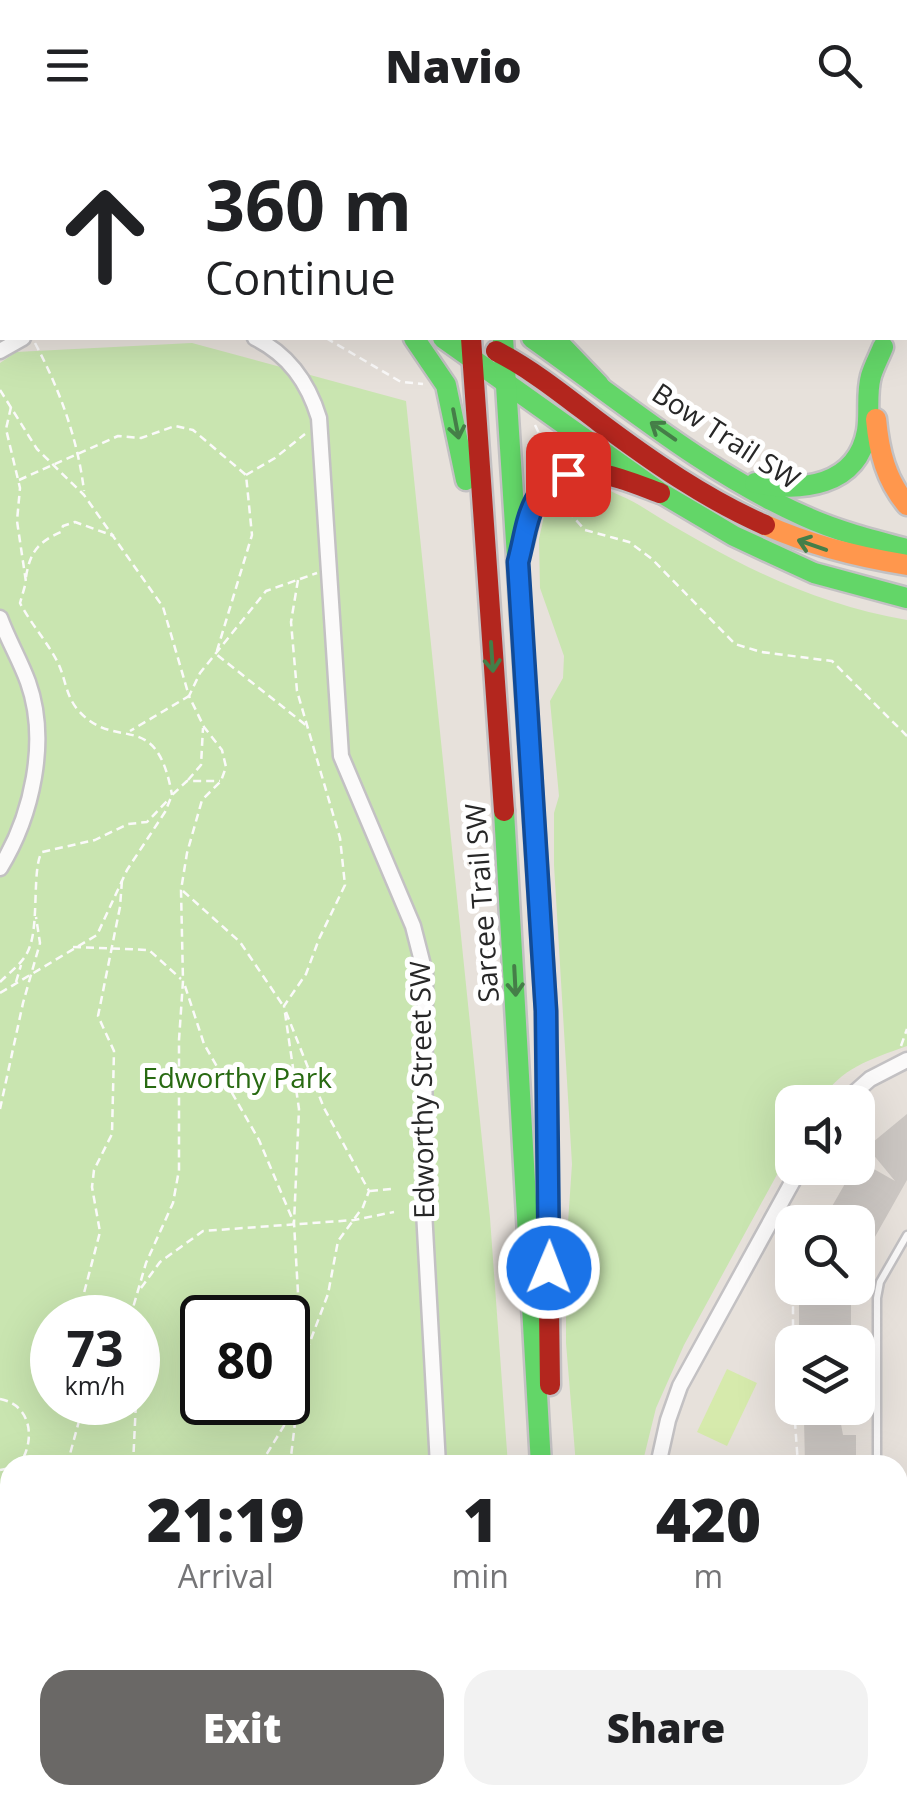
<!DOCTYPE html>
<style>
:root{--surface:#fff;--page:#f2f2f2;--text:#202124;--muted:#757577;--accent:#6a6866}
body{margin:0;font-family:"Open Sans",sans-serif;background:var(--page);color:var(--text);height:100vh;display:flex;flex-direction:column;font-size:38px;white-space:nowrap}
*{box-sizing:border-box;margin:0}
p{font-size:32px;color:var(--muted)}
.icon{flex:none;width:55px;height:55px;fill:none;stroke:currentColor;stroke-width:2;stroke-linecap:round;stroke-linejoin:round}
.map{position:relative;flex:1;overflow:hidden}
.side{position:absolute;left:0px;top:1325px;width:908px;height:350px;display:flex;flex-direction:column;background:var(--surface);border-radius:30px 30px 0 0;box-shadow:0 10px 40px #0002}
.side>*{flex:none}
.top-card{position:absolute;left:0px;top:0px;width:908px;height:210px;box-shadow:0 10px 40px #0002;background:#fff;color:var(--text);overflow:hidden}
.fabs{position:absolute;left:775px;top:955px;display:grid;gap:20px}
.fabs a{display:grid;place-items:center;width:100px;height:100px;border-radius:20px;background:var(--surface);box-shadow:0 10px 40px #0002;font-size:50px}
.speed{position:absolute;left:30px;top:1165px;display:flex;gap:20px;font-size:50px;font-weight:700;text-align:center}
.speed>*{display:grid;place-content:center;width:130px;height:130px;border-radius:50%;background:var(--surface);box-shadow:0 10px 40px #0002;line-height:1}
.speed small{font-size:25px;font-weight:400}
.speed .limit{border:5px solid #111;border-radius:15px;background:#fff;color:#111}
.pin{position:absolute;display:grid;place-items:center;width:85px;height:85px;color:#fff;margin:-42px;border-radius:20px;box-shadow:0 5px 15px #0006}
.me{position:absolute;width:110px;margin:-55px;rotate:1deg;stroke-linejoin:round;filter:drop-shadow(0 0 8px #0008)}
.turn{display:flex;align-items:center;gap:35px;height:210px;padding:0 40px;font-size:45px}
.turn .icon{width:130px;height:130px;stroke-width:2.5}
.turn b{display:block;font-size:70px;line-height:85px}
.eta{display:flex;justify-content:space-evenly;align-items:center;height:170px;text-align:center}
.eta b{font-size:60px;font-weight:800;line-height:70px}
.button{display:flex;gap:20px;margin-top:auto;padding:20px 40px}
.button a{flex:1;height:115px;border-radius:30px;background:var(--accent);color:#fff;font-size:40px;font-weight:800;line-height:115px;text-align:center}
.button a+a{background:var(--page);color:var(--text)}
header{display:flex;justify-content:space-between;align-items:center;height:130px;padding:0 40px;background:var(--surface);font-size:45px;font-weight:800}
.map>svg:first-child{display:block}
</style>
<header><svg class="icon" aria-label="menu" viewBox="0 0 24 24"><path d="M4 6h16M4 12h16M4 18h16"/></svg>Navio<svg class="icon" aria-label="search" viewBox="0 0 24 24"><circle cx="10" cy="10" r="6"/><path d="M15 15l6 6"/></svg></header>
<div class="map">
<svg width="907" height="1675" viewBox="0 0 907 1675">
<rect width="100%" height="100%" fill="#e7e1db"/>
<g fill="#c9e5b0" fill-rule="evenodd">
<path d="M192,213L406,271L490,1088L508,1335H10V1665H533L534,1675H0V233L16,222ZM52,1188H138V1272H52ZM202,1188H288V1272H202Z"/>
<path d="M592,350C606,361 624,366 639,375C724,428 807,473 907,490V916C869,930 842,937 819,972H792V1017L684,1215L656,1278L642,1335H576L566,1213V1122L572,1034L554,735V683L559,666L550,571L563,548L564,526L540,458L539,409L544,386L568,355Z"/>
<path d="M907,1418V1605L898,1539V1429Z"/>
</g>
<path fill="#d6eaac" d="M727,1239L757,1253L727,1316L697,1302Z"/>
<g fill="#ccc7c3">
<path d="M907,984V1050L858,1137V1092H823L854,1038H858V1030L895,1051L867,1017Z"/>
<path d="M799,1169H813V1175H851V1212H799Z"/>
<path d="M800,1278H838L843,1305H856V1335H805L804,1289H800Z"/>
<path d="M686,1665H718L720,1675H689Z"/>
</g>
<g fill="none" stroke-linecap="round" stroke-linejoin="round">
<g stroke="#c3c1c3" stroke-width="11">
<g id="lane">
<path d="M877,1335V1168L880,1152L907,1105"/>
<path d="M751,1675L752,1670"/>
</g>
</g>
<g stroke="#c3c1c3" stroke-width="19">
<g id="street">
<path d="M215,0L221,2"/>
<path d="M359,2L360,0"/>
<path d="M905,162L907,157"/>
<path d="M255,208C289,225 308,252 319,288L341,626L413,796L425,843L424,1081L438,1335"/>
<path d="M0,221L23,208"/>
<path d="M0,488C8,510 20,530 28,552C49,611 32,686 0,738"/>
<path d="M844,972L870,949L907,930"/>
<path d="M658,1335L668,1290L680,1256L800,1038"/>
<path d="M470,1665L471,1675"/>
<path d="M832,1665L843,1675"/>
</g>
</g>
<g stroke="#c3c1c3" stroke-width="25">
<g id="fast">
<path d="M24,0L29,2"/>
<path d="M135,0L141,2"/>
<path d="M456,0V2"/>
<path d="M414,208L446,255L466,350"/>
<path d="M443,208L658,361L734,406L814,443L907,468"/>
<path d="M503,208L546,881L547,1019"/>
<path d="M532,208C620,270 705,342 804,386C837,401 872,410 907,419"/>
<path d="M554,208L599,255"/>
<path d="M755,353C801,362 857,357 867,301C870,283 866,264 871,246C874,236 879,227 883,217"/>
<path d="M504,681L541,1335"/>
</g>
</g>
<g stroke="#c3c1c3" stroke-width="25">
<g id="slow">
<path d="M488,0V2"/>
<path d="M876,289C879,322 886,350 907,375"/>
<path d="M765,395C812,416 857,427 907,435"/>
<path d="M615,1665L618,1675"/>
</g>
</g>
<g stroke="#c3c1c3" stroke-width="25">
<g id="jam">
<path d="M471,208L504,681"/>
<path d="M496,221C533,240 566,267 599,292C651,331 706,369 765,395"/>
<path d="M523,413C527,398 529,381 537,367C564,322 622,349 660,363"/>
<path d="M547,1019L550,1255"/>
</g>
</g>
<g stroke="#fbfafa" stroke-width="2.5" stroke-dasharray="8 5" stroke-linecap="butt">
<path d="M409,0V2"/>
<path d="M790,0V2"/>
<path d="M381,2L382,0"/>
<path d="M905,18L907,17"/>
<path d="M326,208L401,252L423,254"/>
<path d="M596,208H606"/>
<path d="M35,213C60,260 78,310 84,361"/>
<path d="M0,260L37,319L84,365L163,477L189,566L130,601"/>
<path d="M11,277L6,299L20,358L17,391L26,452L20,473C31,494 46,510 57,531C66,548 65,565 78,580C116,624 156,575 172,665"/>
<path d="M535,295L547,320L544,334"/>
<path d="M246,345L275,328L305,304"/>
<path d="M19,350L118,306L141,308L175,296L193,300L246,345L252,405L216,524L307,596"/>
<path d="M559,371L585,400L629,412L652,429L735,514L761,522L832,531L907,606"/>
<path d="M26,447C30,422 38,412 61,402L63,396L75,392L114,406"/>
<path d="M298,450L291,492L297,561L340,708L345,755L319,809L306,844L284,876L299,979L294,1093L302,1233"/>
<path d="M188,650L201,635L203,598"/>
<path d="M183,761L240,812L282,874"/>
<path d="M73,817L149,820L181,849"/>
<path d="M0,852C11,841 25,832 30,816C39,791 32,737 42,722L95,710L128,694L147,692L169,669"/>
<path d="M16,852L21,835"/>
<path d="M185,856L204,914L259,1010L294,1093"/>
<path d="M0,863L97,805L127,740L165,682L172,665L187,651H220"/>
<path d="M286,882L324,978L369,1061L363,1077L338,1111L328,1164L302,1233L290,1335"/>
<path d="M901,916L907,899"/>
<path d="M0,979L23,873L40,813L36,787"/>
<path d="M370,1061L392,1059"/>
<path d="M792,1140L786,1157L793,1171V1212"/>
<path d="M141,1158L160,1132L203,1101L354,1090L394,1082"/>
<path d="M84,1188V1163L100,1102L92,1057L94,1040L112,1004L114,921L98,886L120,777L122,750"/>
<path d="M130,1188L146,1133L173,1073L179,1040V910L183,851L181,760L187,723L202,670L221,651L226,637L222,620L204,597L189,566L200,543L266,461L317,443"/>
<path d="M0,1269C32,1275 36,1311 19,1335"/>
<path d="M794,1278L798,1335"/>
<path d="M67,1335L79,1291L80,1272"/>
<path d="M133,1335L136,1272"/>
<path d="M260,1335L293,1281"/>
<path d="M0,1340L10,1338"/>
<path d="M898,1359H907"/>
<path d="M0,1474L10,1480"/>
<path d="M0,1542L10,1532"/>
<path d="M0,1583L10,1589"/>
<path d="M182,1665L186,1675"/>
<path d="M5,1675L2,1664L10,1606"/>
<path d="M58,1675L64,1665"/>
<path d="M232,1675L233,1665"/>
</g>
<use href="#lane" stroke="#fbfafa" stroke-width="6"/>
<use href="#street" stroke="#fbfafa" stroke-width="14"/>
<use href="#fast" stroke="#63d668" stroke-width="20"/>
<use href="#slow" stroke="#ff974d" stroke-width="20"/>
<use href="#jam" stroke="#b3261e" stroke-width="20"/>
</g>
<defs><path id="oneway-shaft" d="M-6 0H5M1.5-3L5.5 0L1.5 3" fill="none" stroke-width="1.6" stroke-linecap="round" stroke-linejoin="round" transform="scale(2.5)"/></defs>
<g stroke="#457e48">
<use href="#oneway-shaft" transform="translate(456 294) rotate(79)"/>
<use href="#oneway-shaft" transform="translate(663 301) rotate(-145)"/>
<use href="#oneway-shaft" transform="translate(812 415) rotate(-161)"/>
<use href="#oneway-shaft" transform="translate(492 527) rotate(86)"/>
<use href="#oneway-shaft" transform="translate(515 851) rotate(87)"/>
</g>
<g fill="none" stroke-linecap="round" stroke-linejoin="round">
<g stroke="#114b97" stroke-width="25">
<path id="route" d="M549,1138L546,881L518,432C528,395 527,359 568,344"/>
</g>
<use href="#route" stroke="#1a73e8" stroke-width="18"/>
</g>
<g text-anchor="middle" stroke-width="10" stroke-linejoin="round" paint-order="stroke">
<g font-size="28" fill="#272727" stroke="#fff">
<text transform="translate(726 306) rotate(33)" y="10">Bow Trail SW</text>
<text transform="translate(482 773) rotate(-94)" y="10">Sarcee Trail SW</text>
<text transform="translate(422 960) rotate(-91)" y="10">Edworthy Street SW</text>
</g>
<g font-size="28" fill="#286a12" stroke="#fff">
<text x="237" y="958">Edworthy Park</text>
</g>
</g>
</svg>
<div class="fabs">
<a><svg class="icon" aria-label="sound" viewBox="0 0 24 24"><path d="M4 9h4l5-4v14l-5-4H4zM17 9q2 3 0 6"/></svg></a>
<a><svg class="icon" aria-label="search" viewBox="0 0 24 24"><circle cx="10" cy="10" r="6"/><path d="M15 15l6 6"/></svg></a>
<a><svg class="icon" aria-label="layers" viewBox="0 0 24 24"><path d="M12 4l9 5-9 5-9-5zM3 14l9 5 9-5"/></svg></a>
</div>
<div class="speed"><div>73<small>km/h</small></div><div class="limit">80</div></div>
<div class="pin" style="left:568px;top:344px;background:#d93025"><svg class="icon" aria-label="arrive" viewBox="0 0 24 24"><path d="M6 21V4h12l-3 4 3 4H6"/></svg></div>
<svg class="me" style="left:549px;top:1138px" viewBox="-20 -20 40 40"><circle r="17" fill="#1a73e8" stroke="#fff" stroke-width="3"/><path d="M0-11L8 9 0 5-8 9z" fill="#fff"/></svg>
<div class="top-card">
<div class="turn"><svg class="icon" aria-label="ahead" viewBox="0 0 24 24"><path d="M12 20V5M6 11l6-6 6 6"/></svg><div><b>360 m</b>Continue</div></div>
</div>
<section class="side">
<div class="eta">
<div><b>21:19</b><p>Arrival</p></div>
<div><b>1</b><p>min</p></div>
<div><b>420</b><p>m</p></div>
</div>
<div class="button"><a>Exit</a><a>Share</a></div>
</section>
</div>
